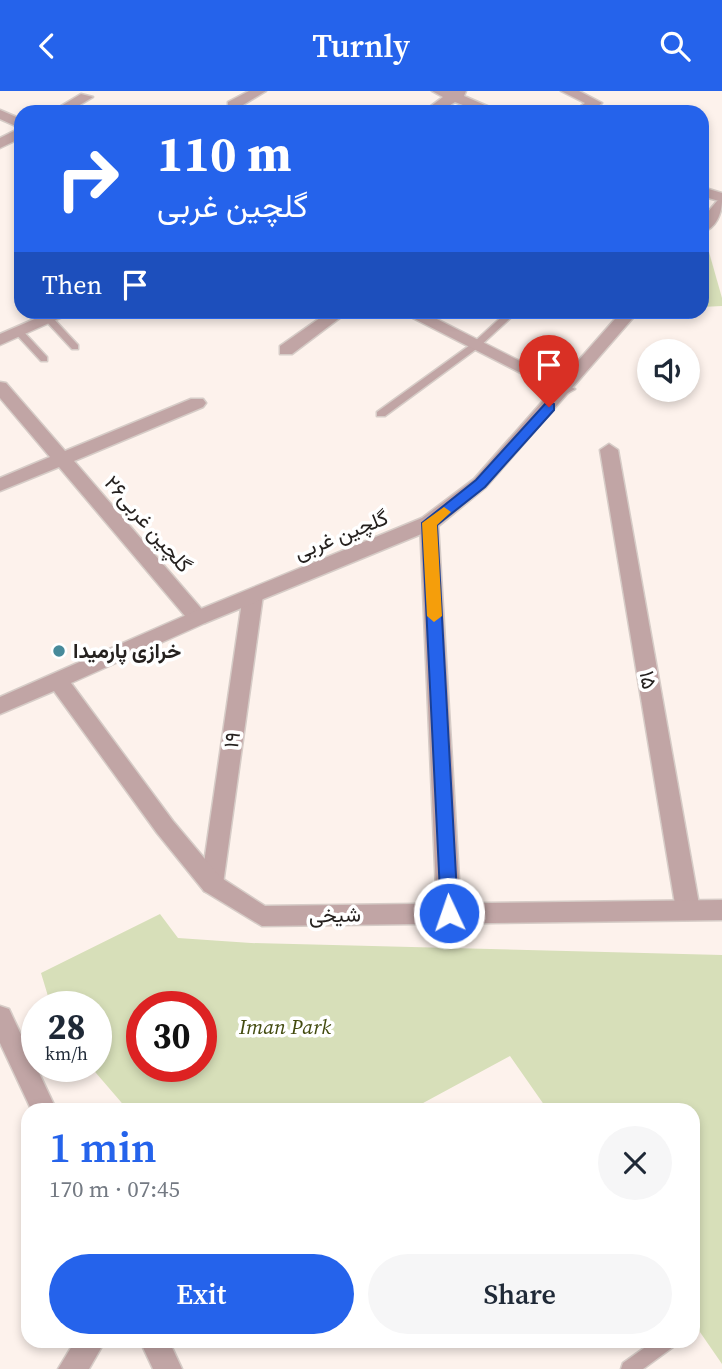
<!DOCTYPE html>
<meta charset="utf-8">
<style>
:root{--surface:#fff;--page:#f6f6f7;--text:#1f2937;--muted:#747a83;--accent:#2563eb}
body{margin:0;font-family:"Source Serif 4",Vazirmatn,serif;background:var(--page);color:var(--text);height:100vh;display:flex;flex-direction:column;font-size:26px;white-space:nowrap}
*{box-sizing:border-box;margin:0}
p{font-size:23px;color:var(--muted)}
.icon{flex:none;width:38px;height:38px;fill:none;stroke:currentColor;stroke-width:2;stroke-linecap:round;stroke-linejoin:round}
.map{position:relative;flex:1;overflow:hidden}
.side{position:absolute;left:21px;top:1012px;width:679px;height:245px;display:flex;flex-direction:column;background:var(--surface);border-radius:21px;box-shadow:0 4px 10px #0003}
.side>*{flex:none}
.banner{position:absolute;left:14px;top:14px;width:695px;height:214px;border-radius:21px;box-shadow:0 4px 10px #0003;background:#2563eb;color:#fff;overflow:hidden}
.tools{position:absolute;left:637px;top:248px;display:grid;gap:14px}
.tools a{display:grid;place-items:center;width:63px;height:63px;border-radius:50%;background:var(--surface);box-shadow:0 4px 10px #0003;font-size:35px}
.speed{position:absolute;left:21px;top:900px;display:flex;gap:14px;font-size:35px;font-weight:700;text-align:center}
.speed>*{display:grid;place-content:center;width:91px;height:91px;border-radius:50%;background:var(--surface);box-shadow:0 4px 10px #0003;line-height:1}
.speed small{font-size:18px;font-weight:400}
.speed .limit{border:10px solid #d22;background:#fff;color:#111}
.pin{position:absolute;display:grid;place-items:center;width:60px;height:60px;color:#fff;margin:-72px -30px;border-radius:50% 50% 50% 0;rotate:-45deg;box-shadow:0 0 7px #0007}
.pin .icon{rotate:45deg}
.me{position:absolute;width:77px;margin:-38px;rotate:357deg;stroke-linejoin:round;filter:drop-shadow(0 0 5px #0008)}
.turn{display:flex;align-items:center;gap:24px;height:147px;padding:0 28px;font-size:32px}
.turn .icon{width:91px;height:91px;stroke-width:2.5}
.turn b{display:block;font-size:49px;line-height:60px}
.then{display:flex;align-items:center;height:66px;padding:0 28px;background:#0003;gap:14px;font-size:26px}
.round{display:grid;place-items:center;flex:none;width:74px;height:74px;border-radius:37px;background:var(--page)}
.summary{display:flex;align-items:center;justify-content:space-between;height:119px;padding:0 28px}
h1{font-size:42px;font-weight:600;line-height:52px;color:var(--accent)}
.button{display:flex;gap:14px;margin-top:auto;padding:14px 28px}
.button a{flex:1;height:80px;border-radius:42px;background:var(--accent);color:#fff;font-size:28px;font-weight:600;line-height:80px;text-align:center}
.button a+a{background:var(--page);color:var(--text)}
header{display:flex;justify-content:space-between;align-items:center;height:91px;padding:0 28px;background:var(--accent);color:#fff;font-size:32px;font-weight:600}
.map>svg:first-child{display:block}
</style>
<header><svg class="icon" aria-label="back" viewBox="0 0 24 24"><path d="M15 5l-7 7 7 7"/></svg>Turnly<svg class="icon" aria-label="search" viewBox="0 0 24 24"><circle cx="10" cy="10" r="6"/><path d="M15 15l6 6"/></svg></header>
<div class="map">
<svg width="722" height="1278" viewBox="0 0 722 1278">
<rect width="100%" height="100%" fill="#fdf2ec"/>
<g fill="#d7dfb9" fill-rule="evenodd">
<path d="M707,154L722,207V215L702,216V156Z"/>
<path d="M160,823L178,847L251,852L722,864V1273L693,1231V1018H547L510,965L412,1018H127L90,975H96V915H51L41,882ZM142,915H201V975H142Z"/>
</g>
<g fill="none" stroke-linecap="round" stroke-linejoin="round">
<g stroke="#d6ccc7" stroke-width="3">
<g id="service">
<path d="M508,220H518L479,256L385,325H377V321L473,252Z"/>
<path d="M49,225L52,226L78,254V258H72L46,230V226Z"/>
<path d="M19,238L22,239L47,266V270H41L16,243L14,241Z"/>
<path d="M654,1250H675L673,1256L643,1278H621L623,1272Z"/>
</g>
</g>
<g stroke="#d6ccc7" stroke-width="3">
<g id="minor">
<path d="M249,0H266L238,17H228V11Z"/>
<path d="M432,0H466L464,5L501,21H481L455,11L439,21H423L443,6Z"/>
<path d="M561,0H579L602,12L590,21H573L585,12Z"/>
<path d="M81,3L93,6L68,21H51Z"/>
<path d="M0,19L21,28V47L0,57V47L20,37L0,28Z"/>
<path d="M702,96L722,102V111L702,105Z"/>
<path d="M53,220H76L0,254V243Z"/>
<path d="M330,220H349L292,263H280V255Z"/>
<path d="M399,220H421L575,298L566,303L560,302Z"/>
<path d="M0,291L6,292L65,360L191,308H203L206,312L203,316L74,370L205,522L208,527L205,532H191L59,376L0,400V387L50,366L0,307Z"/>
<path d="M609,353L618,359L700,819L696,826L688,829L680,826L676,819L600,359Z"/>
<path d="M429,426L438,432L461,822L457,829L449,832L441,829L437,822L420,432Z"/>
<path d="M253,497L263,504L223,793L220,800L212,803L204,800L201,793L243,504Z"/>
<path d="M0,915L9,918L56,1018H31L0,952Z"/>
<path d="M75,1250H105L89,1278H58Z"/>
<path d="M140,1250H169L182,1278H153Z"/>
</g>
</g>
<g stroke="#d6ccc7" stroke-width="3">
<g id="tertiary">
<path d="M722,109C722,122 716,138 702,141V128L717,110Z"/>
<path d="M622,220H639L486,396L436,437L205,532L71,592L173,730L220,786L265,815L722,809V829L262,835L204,800L157,742L54,600L0,623V606L191,522L422,427L474,388Z"/>
</g>
</g>
<use href="#service" fill="#c1a5a5" fill-rule="evenodd"/>
<use href="#minor" fill="#c1a5a5" fill-rule="evenodd"/>
<use href="#tertiary" fill="#c1a5a5" fill-rule="evenodd"/>
</g>
<path fill="#2563eb" stroke="#184099" stroke-width="2" d="M549,312L554,313V319L485,396L437,434L458,822L449,830L441,822L422,432L476,389L545,313Z"/>
<path fill="#f59e0b" d="M444,416L451,421L437,434L442,525L434,531L427,525L422,432Z"/>
<circle fill="#478a9a" stroke="#fff" stroke-width="2.5" cx="59" cy="560" r="7"/>
<g text-anchor="middle" stroke-width="7" stroke-linejoin="round" paint-order="stroke">
<g font-size="21" fill="#25211f" stroke="#fff">
<text transform="translate(148 433) rotate(49)" y="7">گلچین غربی۲۶</text>
<text transform="translate(341 444) rotate(-22)" y="7">گلچین غربی</text>
<text transform="translate(648 589) rotate(80)" y="7">۱۵</text>
<text transform="translate(232 649) rotate(-82)" y="7">۱۹</text>
<text transform="translate(335 824) rotate(-1)" y="7">شیخی</text>
</g>
<g font-size="21" font-weight="bold" fill="#25211f" stroke="#fff" text-anchor="start">
<text x="73" y="567">خرازی پارمیدا</text>
</g>
<g font-size="21" font-style="italic" fill="#434b0f" stroke="#fff">
<text x="285" y="943">Iman Park</text>
</g>
</g>
</svg>
<div class="tools">
<a><svg class="icon" aria-label="sound" viewBox="0 0 24 24"><path d="M4 9h4l5-4v14l-5-4H4zM17 9q2 3 0 6"/></svg></a>
</div>
<div class="speed"><div>28<small>km/h</small></div><div class="limit">30</div></div>
<div class="pin" style="left:549px;top:316px;background:#d93025"><svg class="icon" aria-label="arrive" viewBox="0 0 24 24"><path d="M6 21V4h12l-3 4 3 4H6"/></svg></div>
<svg class="me" style="left:449px;top:822px" viewBox="-20 -20 40 40"><circle r="17" fill="#2563eb" stroke="#fff" stroke-width="3"/><path d="M0-11L8 9 0 5-8 9z" fill="#fff"/></svg>
<div class="banner">
<div class="turn"><svg class="icon" aria-label="right" viewBox="0 0 24 24"><path d="M7 20v-9h11M14 6l5 5-5 5"/></svg><div><b>110 m</b>گلچین غربی</div></div>
<div class="then">Then<svg class="icon" aria-label="arrive" viewBox="0 0 24 24"><path d="M6 21V4h12l-3 4 3 4H6"/></svg></div>
</div>
<section class="side">
<div class="summary"><div><h1>1 min</h1><p>170 m · 07:45</p></div><a class="round"><svg class="icon" aria-label="close" viewBox="0 0 24 24"><path d="M6 6l12 12M18 6L6 18"/></svg></a></div>
<div class="button"><a>Exit</a><a>Share</a></div>
</section>
</div>
